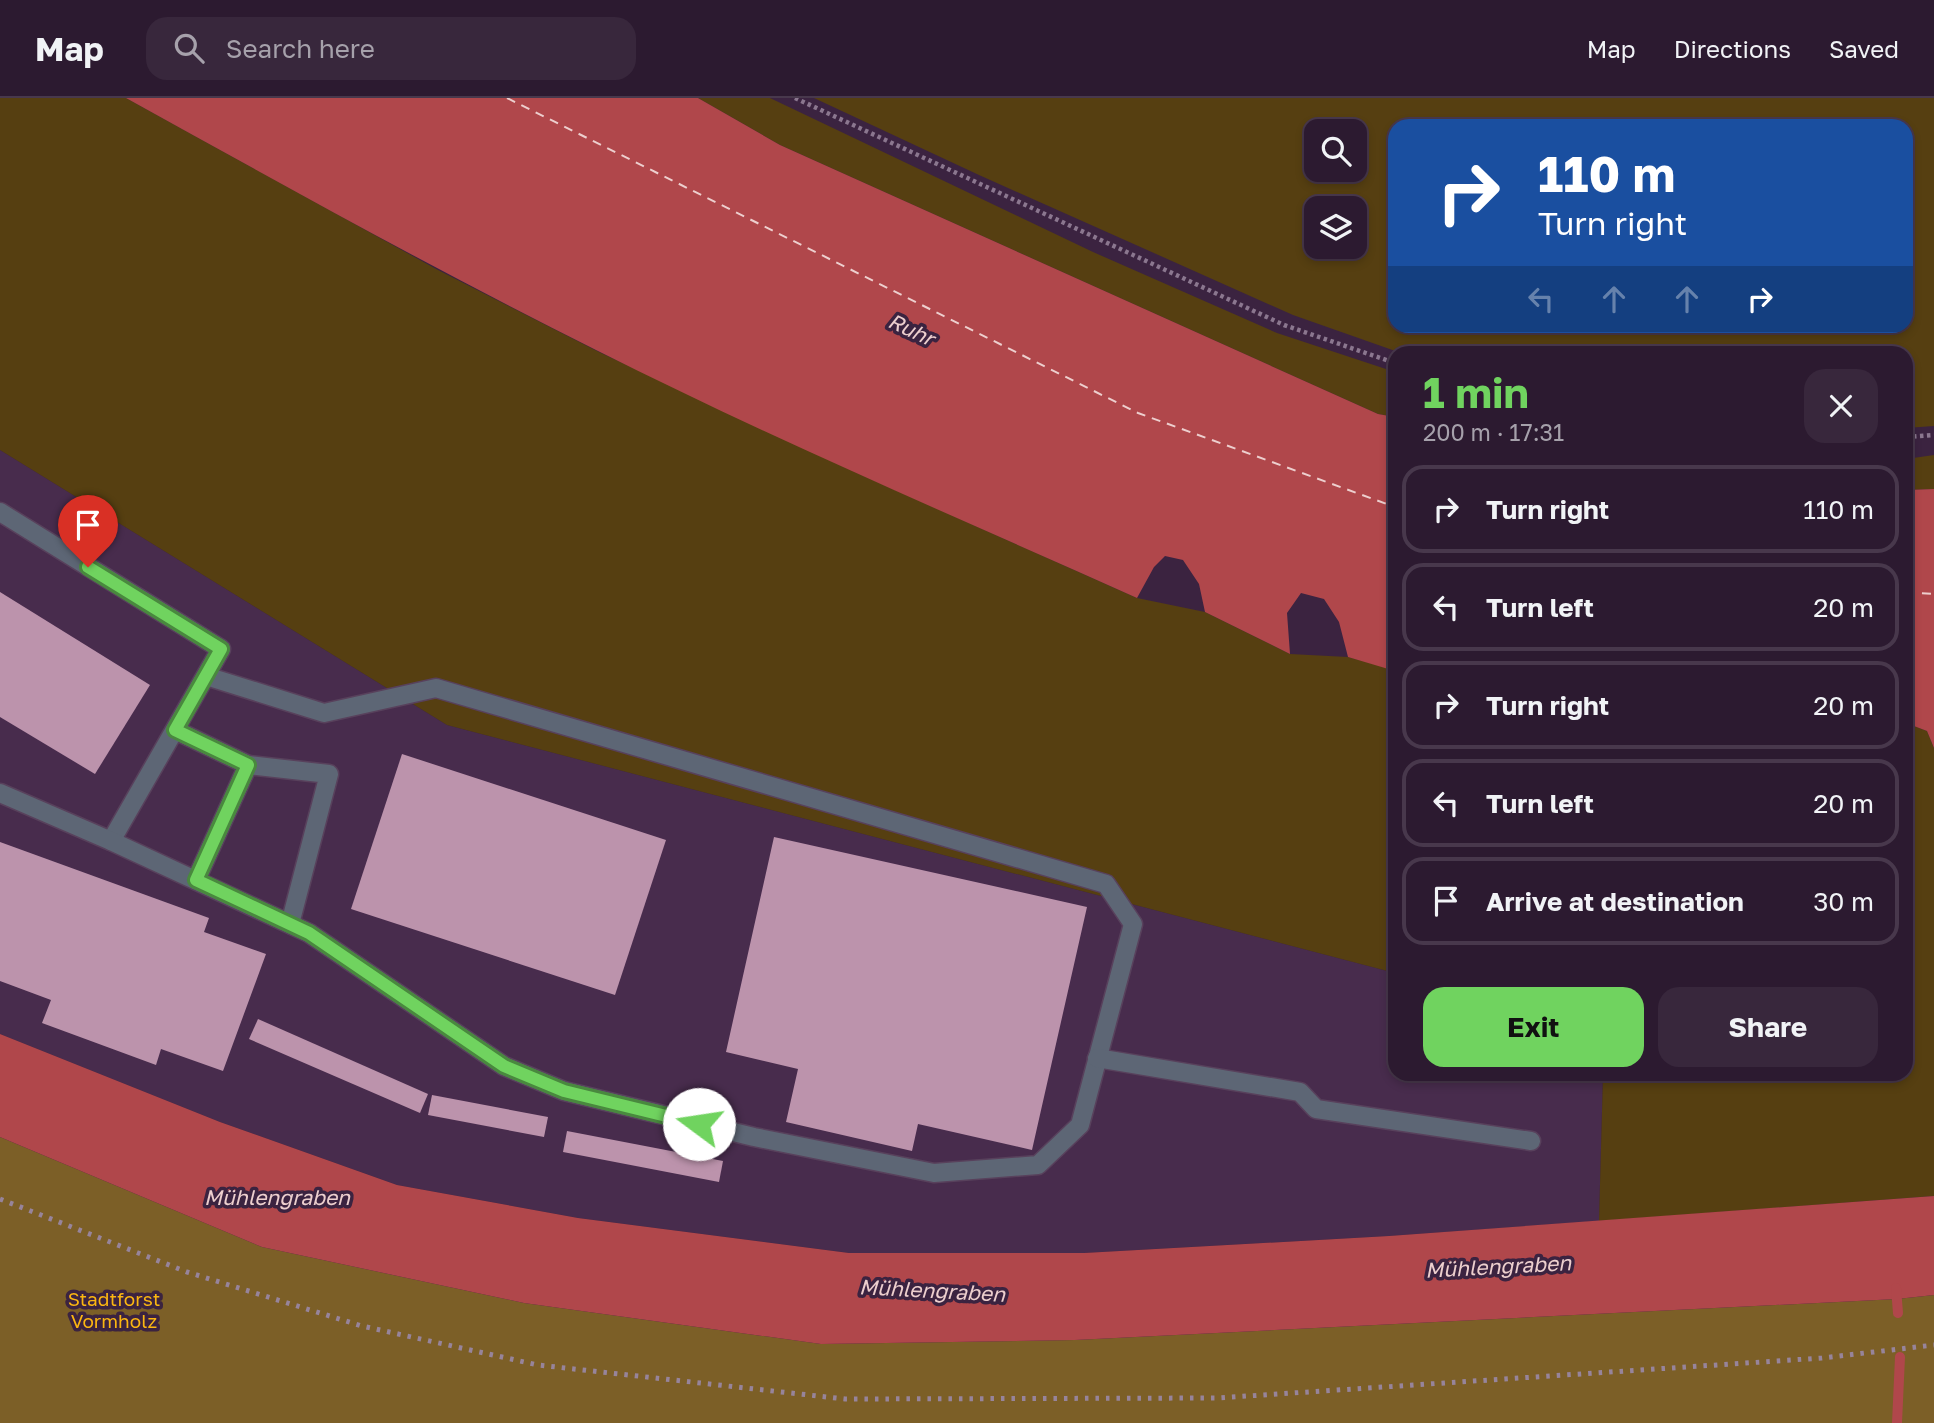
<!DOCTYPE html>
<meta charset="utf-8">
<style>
:root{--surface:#2c1a30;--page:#38273c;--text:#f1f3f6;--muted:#a6a1ab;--line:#48384c;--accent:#70d35f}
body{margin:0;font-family:"Golos Text",sans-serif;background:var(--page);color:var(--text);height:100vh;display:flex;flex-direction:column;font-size:26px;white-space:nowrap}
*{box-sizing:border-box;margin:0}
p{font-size:23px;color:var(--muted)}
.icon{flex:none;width:38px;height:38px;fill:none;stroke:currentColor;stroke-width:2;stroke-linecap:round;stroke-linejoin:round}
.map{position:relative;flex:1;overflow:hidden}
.panel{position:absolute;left:1388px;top:248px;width:525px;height:735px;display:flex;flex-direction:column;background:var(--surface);border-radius:21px;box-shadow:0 4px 10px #0003,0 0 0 2px var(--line)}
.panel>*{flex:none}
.banner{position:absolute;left:1388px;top:21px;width:525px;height:214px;border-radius:21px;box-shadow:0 4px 10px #0003,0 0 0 2px var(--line);background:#1a4fa0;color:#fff;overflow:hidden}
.buttons{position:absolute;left:1304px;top:21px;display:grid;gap:14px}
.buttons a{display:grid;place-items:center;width:63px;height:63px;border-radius:14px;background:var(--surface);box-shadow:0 4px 10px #0003,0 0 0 2px var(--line);font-size:35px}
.pin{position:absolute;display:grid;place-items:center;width:60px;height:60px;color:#fff;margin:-72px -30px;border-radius:50% 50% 50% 0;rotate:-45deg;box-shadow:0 0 7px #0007}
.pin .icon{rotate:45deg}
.me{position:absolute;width:77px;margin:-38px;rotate:284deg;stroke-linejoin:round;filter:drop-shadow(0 0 5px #0008)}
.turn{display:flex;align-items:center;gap:24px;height:147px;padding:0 35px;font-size:32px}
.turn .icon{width:91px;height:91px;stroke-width:2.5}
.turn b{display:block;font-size:49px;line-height:60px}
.lanes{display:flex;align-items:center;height:66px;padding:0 35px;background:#0003;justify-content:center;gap:35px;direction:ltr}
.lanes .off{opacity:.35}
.round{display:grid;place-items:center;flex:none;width:74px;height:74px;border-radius:21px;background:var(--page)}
.headline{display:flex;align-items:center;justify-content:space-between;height:119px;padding:0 35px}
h1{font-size:42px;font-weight:700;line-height:52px;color:var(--accent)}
.primary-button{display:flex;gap:14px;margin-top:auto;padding:14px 35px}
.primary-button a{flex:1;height:80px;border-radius:21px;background:var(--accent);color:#111;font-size:28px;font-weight:700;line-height:80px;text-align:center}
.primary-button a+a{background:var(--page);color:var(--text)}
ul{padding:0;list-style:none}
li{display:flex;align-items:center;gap:21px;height:88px;margin:0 14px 10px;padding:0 21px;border:4px solid var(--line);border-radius:21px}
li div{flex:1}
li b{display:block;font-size:26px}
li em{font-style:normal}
header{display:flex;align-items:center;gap:42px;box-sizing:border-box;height:98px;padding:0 35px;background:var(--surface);border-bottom:2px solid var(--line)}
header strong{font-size:33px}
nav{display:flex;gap:38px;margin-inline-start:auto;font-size:24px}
.search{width:490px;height:63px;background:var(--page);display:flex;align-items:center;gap:18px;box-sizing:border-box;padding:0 24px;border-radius:21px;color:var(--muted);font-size:26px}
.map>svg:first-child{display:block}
</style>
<header>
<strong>Map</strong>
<div class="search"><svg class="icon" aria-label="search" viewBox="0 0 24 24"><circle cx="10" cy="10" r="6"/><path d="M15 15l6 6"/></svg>Search here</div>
<nav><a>Map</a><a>Directions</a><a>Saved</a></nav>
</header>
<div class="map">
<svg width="1934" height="1325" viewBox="0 0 1934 1325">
<rect width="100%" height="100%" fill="#3b2340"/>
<path fill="#482c4d" d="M0,352L447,627L1395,875V976L1603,977L1599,1123L1389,1138L1084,1155H849L578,1120L397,1087L220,1024L0,936Z"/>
<g fill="#563f11" fill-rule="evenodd">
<path d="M0,0H126L438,172L599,254L857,375L1137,500L1205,514L1290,556L1348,559L1395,572V875L447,627L0,352Z"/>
<path d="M698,0H770L1093,154L1277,235L1395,274V319L1378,316L780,47Z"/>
<path d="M814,0H1934V328L1906,330V256L1401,255L1293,217L979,77ZM1395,28H1906V228H1395ZM1316,33H1354V72H1316ZM1354,110V149H1316V110Z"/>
<path d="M1934,357V391L1906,392V361Z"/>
<path d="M1906,625L1927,633L1934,650V1098L1599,1123L1603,977L1906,976Z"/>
</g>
<path fill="#7c5f27" d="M0,1039L262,1149L524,1205L821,1246L1075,1242L1897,1201L1934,1197V1325H0Z"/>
<g fill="#b0474b">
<path d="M126,0H698L780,47L1378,316L1395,319V573L1348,559L1339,524L1324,501L1301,495L1287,515L1290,556L1205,514L1199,486L1183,462L1165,458L1154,469L1137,500C956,419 773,341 596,252C437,173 282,86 126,0Z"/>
<path d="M1934,391V650L1927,633L1906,625V392Z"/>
<path d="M0,936L220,1024L397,1087L578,1120L849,1155H1084L1389,1138L1934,1098V1197L1897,1201L1075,1242L821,1246L524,1205L262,1149L0,1039Z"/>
</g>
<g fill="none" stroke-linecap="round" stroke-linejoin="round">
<g stroke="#b0474b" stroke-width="10">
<path d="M1896,1190L1898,1215"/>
<path d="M1897,1325L1900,1259"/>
</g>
<g stroke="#edcfce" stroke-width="2" stroke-dasharray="9 7" stroke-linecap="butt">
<path d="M507,0L1138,315L1395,409"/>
<path d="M1906,494L1934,496"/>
</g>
</g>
<g fill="#bc93ac">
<path d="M0,494L150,587L95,676L0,619Z"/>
<path d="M402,656L666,742L615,897L351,811Z"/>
<path d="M774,739L1087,809L1032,1052L918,1026L912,1053L786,1024L798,971L726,954Z"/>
<path d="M0,744L209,820L204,834L266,856L223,973L161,951L156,967L42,925L51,902L0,883Z"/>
<path d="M258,921L428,996L420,1015L249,941Z"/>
<path d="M432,997L548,1019L544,1039L428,1017Z"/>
<path d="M567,1033L723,1063L719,1084L563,1054Z"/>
</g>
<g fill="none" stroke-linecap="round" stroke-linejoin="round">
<g stroke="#58415c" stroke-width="21">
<g id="lane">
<path d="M0,414L221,551L111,743"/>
<path d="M175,632L248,667"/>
<path d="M0,695L111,743L309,835L504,968L564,993L754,1039L934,1075L1038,1067L1080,1027L1133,826L1106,786L436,590L324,615L206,578"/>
<path d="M196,782L248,667L329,676L290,826"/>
<path d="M1097,960L1300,994L1316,1011L1531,1043"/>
</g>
</g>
<g stroke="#8b778f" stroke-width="4.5" stroke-dasharray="3.5 3.5" stroke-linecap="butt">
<path d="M795,0L1284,227L1395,265"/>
<path d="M1906,339L1934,337"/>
</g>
<use href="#lane" stroke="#5d6675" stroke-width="18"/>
<path stroke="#97849b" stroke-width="5" stroke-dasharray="3.5 7" stroke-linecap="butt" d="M0,1101L187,1174L362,1228L538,1267L845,1301L1217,1300L1822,1260L1934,1247"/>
</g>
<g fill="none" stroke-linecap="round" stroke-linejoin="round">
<g stroke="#49893e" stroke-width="18">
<path id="route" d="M88,469L221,551L175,632L248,667L196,782L309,835L504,968L564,993L699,1026"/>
</g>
<use href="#route" stroke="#70d35f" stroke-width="12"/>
</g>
<g text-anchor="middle" stroke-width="7" stroke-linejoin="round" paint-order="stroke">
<g font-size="19" fill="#fbb611" stroke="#3b2340">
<text x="114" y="1208">Stadtforst<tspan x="114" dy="22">Vormholz</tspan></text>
</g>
<g font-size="21" font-style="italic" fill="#edcfce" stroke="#3b2340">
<text transform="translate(911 232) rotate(25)" y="7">Ruhr</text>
<text x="277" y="1107">Mühlengraben</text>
<text transform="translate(1498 1169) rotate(-3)" y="7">Mühlengraben</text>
<text transform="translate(932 1193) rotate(3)" y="7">Mühlengraben</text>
</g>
</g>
</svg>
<div class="buttons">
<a><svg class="icon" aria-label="search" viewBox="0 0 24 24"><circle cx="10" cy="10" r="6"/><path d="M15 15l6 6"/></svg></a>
<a><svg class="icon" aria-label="layers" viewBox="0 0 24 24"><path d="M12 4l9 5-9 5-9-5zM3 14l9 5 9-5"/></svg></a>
</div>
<div class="pin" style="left:88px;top:469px;background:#d93025"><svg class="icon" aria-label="arrive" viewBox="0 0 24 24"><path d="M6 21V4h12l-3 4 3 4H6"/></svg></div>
<svg class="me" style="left:699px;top:1026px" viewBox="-20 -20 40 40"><circle r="19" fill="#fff"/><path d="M0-13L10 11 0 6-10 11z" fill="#70d35f"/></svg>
<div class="banner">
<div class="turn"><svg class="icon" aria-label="right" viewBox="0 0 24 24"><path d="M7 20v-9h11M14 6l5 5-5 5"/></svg><div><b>110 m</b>Turn right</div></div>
<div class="lanes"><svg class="icon off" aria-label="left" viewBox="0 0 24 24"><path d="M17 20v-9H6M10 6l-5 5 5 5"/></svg><svg class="icon off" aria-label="ahead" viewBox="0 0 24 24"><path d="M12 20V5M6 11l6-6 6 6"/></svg><svg class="icon off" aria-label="ahead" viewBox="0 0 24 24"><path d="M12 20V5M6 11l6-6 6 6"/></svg><svg class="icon" aria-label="right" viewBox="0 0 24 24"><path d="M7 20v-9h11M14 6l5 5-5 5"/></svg></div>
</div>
<section class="panel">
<div class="headline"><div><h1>1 min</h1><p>200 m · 17:31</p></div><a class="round"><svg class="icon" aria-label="close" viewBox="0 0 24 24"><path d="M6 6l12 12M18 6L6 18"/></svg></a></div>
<ul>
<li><svg class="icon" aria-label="right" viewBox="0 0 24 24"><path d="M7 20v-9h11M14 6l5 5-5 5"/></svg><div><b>Turn right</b></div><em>110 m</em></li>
<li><svg class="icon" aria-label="left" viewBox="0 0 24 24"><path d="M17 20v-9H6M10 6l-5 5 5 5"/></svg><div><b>Turn left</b></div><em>20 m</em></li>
<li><svg class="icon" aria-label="right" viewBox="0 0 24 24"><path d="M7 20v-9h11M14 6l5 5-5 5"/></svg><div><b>Turn right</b></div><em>20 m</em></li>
<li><svg class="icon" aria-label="left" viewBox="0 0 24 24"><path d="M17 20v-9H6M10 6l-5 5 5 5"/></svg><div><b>Turn left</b></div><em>20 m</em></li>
<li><svg class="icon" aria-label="arrive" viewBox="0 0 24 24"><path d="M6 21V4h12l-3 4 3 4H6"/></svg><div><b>Arrive at destination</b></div><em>30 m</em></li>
</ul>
<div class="primary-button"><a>Exit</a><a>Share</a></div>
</section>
</div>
